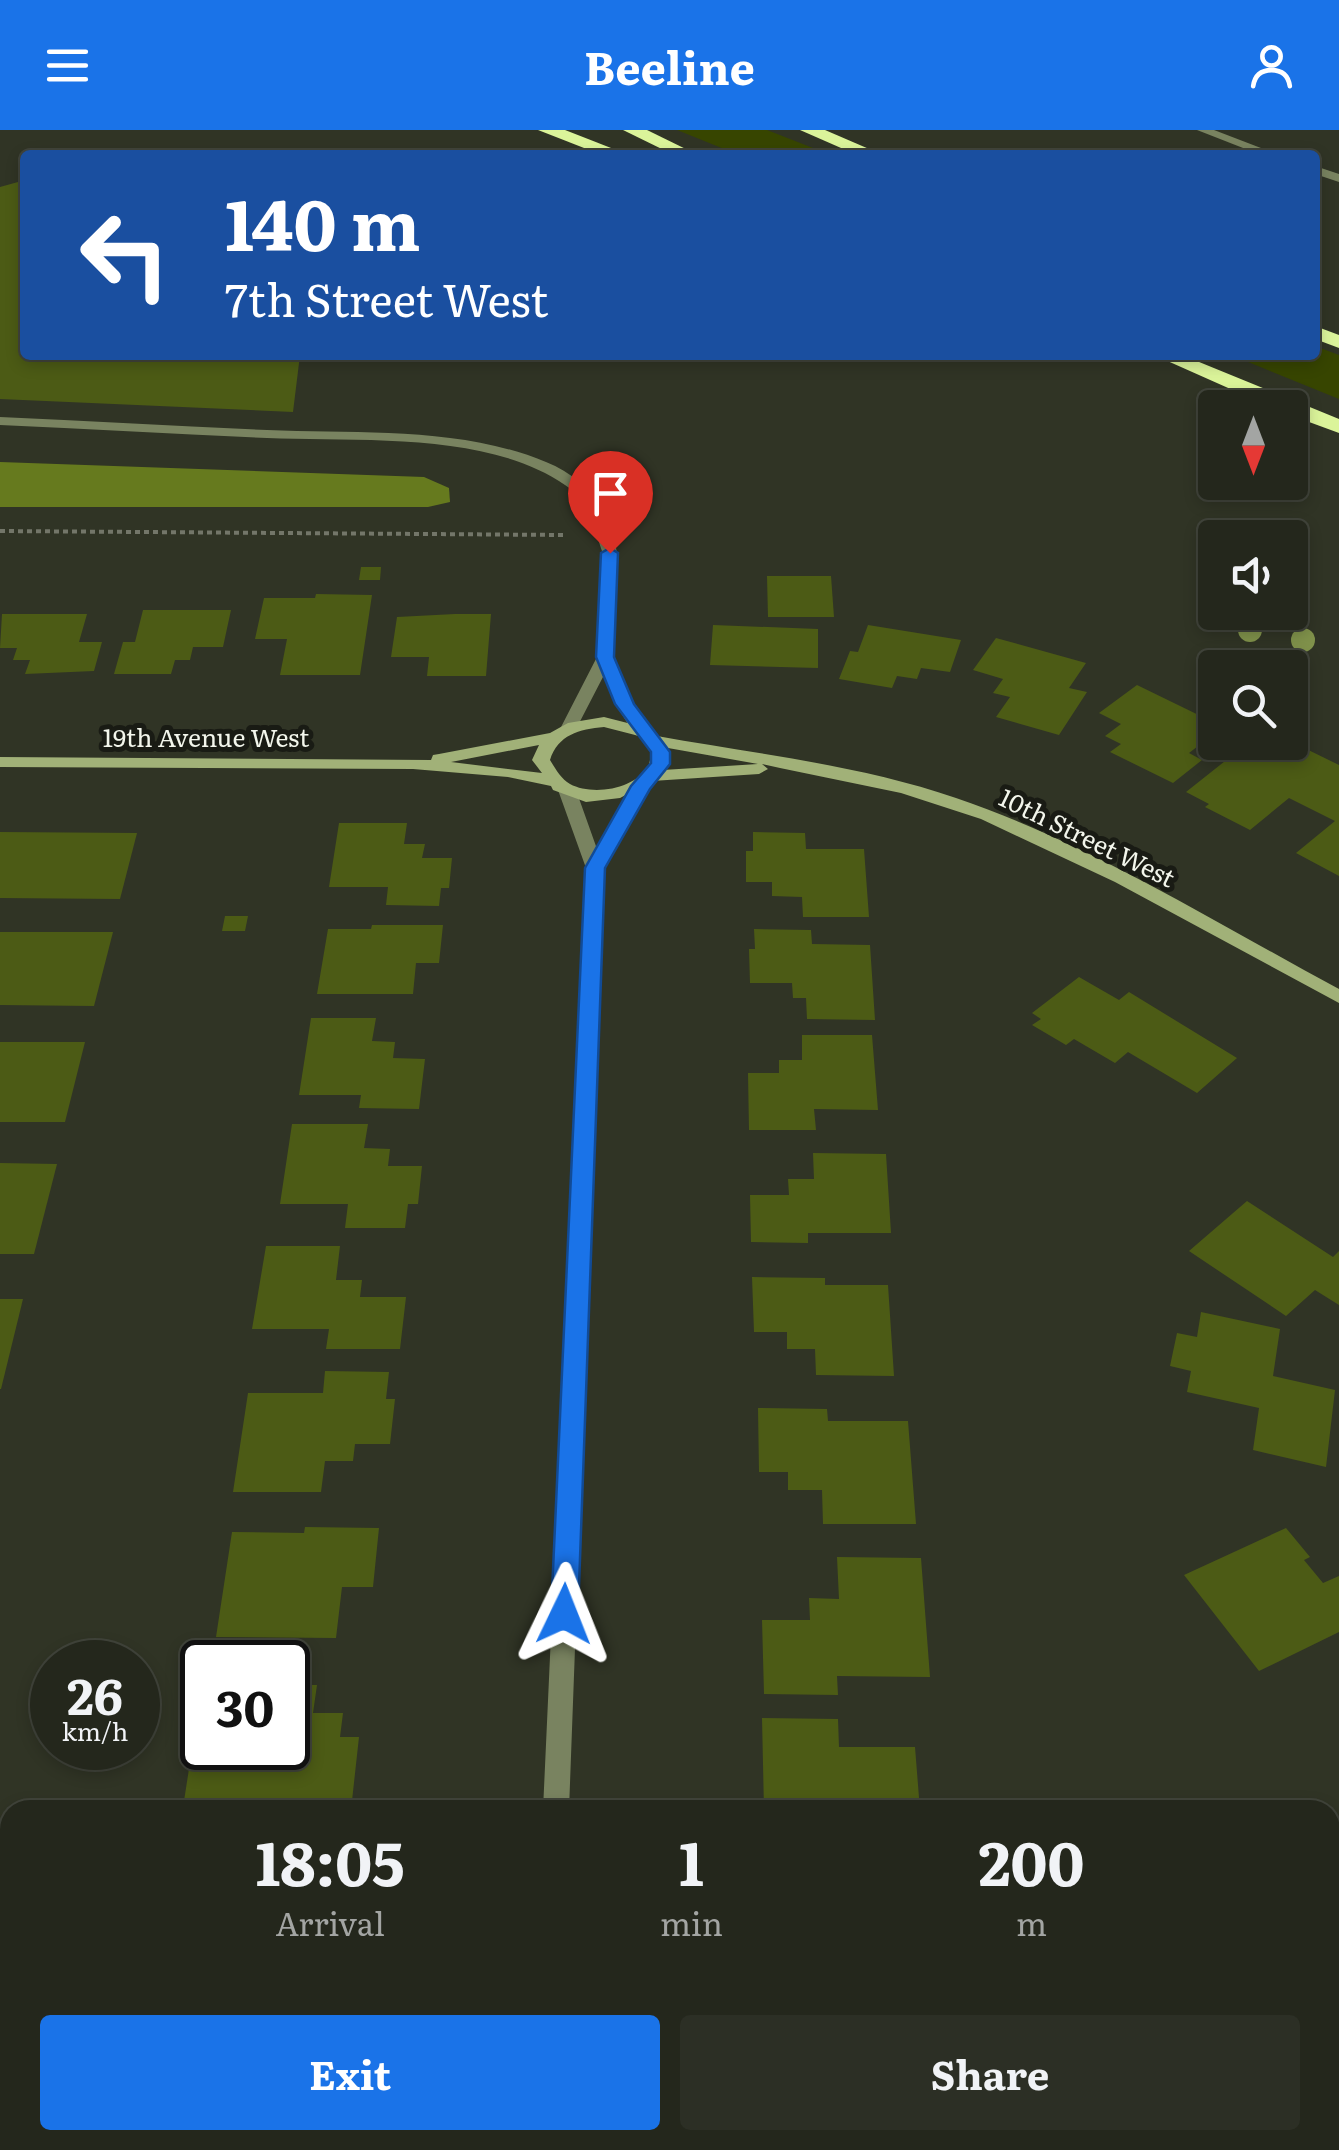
<!DOCTYPE html>
<style>
:root{--surface:#24271c;--page:#2c2f25;--text:#f1f3f6;--muted:#a3a5a3;--line:#41443b;--accent:#1a73e8}
body{margin:0;font-family:Literata,serif;background:var(--page);color:var(--text);height:100vh;display:flex;flex-direction:column;font-size:38px;white-space:nowrap}
*{box-sizing:border-box;margin:0}
p{font-size:32px;color:var(--muted)}
.icon{flex:none;width:55px;height:55px;fill:none;stroke:currentColor;stroke-width:2;stroke-linecap:round;stroke-linejoin:round}
.map{position:relative;flex:1;overflow:hidden}
.drawer{position:absolute;left:0px;top:1670px;width:1340px;height:350px;display:flex;flex-direction:column;background:var(--surface);border-radius:30px 30px 0 0;box-shadow:0 5px 15px #0003,0 0 0 2px var(--line)}
.drawer>*{flex:none}
.banner{position:absolute;left:20px;top:20px;width:1300px;height:210px;border-radius:10px;box-shadow:0 5px 15px #0003,0 0 0 2px var(--line);background:#1a4fa0;color:#fff;overflow:hidden}
.needle{width:65px;rotate:180deg}
.tools{position:absolute;left:1198px;top:260px;display:grid;gap:20px}
.tools a{display:grid;place-items:center;width:110px;height:110px;border-radius:10px;background:var(--surface);box-shadow:0 5px 15px #0003,0 0 0 2px var(--line);font-size:50px}
.speed{position:absolute;left:30px;top:1510px;display:flex;gap:20px;font-size:50px;font-weight:700;text-align:center}
.speed>*{display:grid;place-content:center;width:130px;height:130px;border-radius:50%;background:var(--surface);box-shadow:0 5px 15px #0003,0 0 0 2px var(--line);line-height:1}
.speed small{font-size:25px;font-weight:400}
.speed .limit{border:5px solid #111;border-radius:15px;background:#fff;color:#111}
.pin{position:absolute;display:grid;place-items:center;width:85px;height:85px;color:#fff;margin:-102px -42px;border-radius:50% 50% 50% 0;rotate:-45deg;box-shadow:0 0 10px #0007}
.pin .icon{rotate:45deg}
.me{position:absolute;width:110px;margin:-55px;rotate:2deg;stroke-linejoin:round;filter:drop-shadow(0 0 8px #0008)}
.turn{display:flex;align-items:center;gap:35px;height:210px;padding:0 40px;font-size:45px}
.turn .icon{width:130px;height:130px;stroke-width:2.5}
.turn b{display:block;font-size:70px;line-height:85px}
.eta{display:flex;justify-content:space-evenly;align-items:center;height:170px;text-align:center}
.eta b{font-size:60px;font-weight:700;line-height:70px}
.cta{display:flex;gap:20px;margin-top:auto;padding:20px 40px}
.cta a{flex:1;height:115px;border-radius:10px;background:var(--accent);color:#fff;font-size:40px;font-weight:700;line-height:115px;text-align:center}
.cta a+a{background:var(--page);color:var(--text)}
header{display:flex;justify-content:space-between;align-items:center;height:130px;padding:0 40px;background:var(--accent);color:#fff;font-size:45px;font-weight:700}
.map>svg:first-child{display:block}
</style>
<header><svg class="icon" aria-label="menu" viewBox="0 0 24 24"><path d="M4 6h16M4 12h16M4 18h16"/></svg>Beeline<svg class="icon" aria-label="person" viewBox="0 0 24 24"><circle cx="12" cy="8" r="4"/><path d="M4 21q1-7 8-7t8 7"/></svg></header>
<div class="map">
<svg width="1339" height="2020" viewBox="0 0 1339 2020">
<rect width="100%" height="100%" fill="#303425"/>
<g fill="#374500">
<path d="M677,0H767L831,25H739Z"/>
<path d="M1315,216L1339,225V269L1231,225H1315Z"/>
</g>
<path fill="#667a1e" d="M0,332L424,347L449,358L450,372L428,377H0Z"/>
<g fill="#4c5b15">
<path d="M18,52L25,54V225H300L293,282L0,269V57Z"/>
<path d="M361,437H381L380,450H359Z"/>
<path d="M767,446H831L834,487H768Z"/>
<path d="M316,464L372,465L360,545H280L287,509H255L264,468H315Z"/>
<path d="M143,480H231L223,517H193L190,530H175L171,544H114L123,512H135Z"/>
<path d="M2,484H87L79,512H102L94,541L25,544L30,530H13L17,518H0Z"/>
<path d="M455,484H491L486,546H427L429,527H391L397,487Z"/>
<path d="M713,495L818,499V538L710,535Z"/>
<path d="M868,495L961,510L950,542L921,538L917,549L897,546L892,558L839,549L850,521L858,522Z"/>
<path d="M996,508L1086,533L1069,558L1087,562L1059,605L996,587L1010,567L993,563L1003,549L973,540Z"/>
<path d="M1137,555L1215,593V603L1189,623L1202,630L1173,653L1110,622L1121,614L1105,606L1121,594L1099,583Z"/>
<path d="M1290,611L1339,635V746L1296,723L1335,691L1289,668L1250,700L1205,677L1209,674L1186,662L1249,612Z"/>
<path d="M339,693H407L404,714H425L422,728H452L449,758H441L439,776L386,775L388,757H329Z"/>
<path d="M0,702L137,703L120,769L0,768Z"/>
<path d="M753,702L805,703L806,719H864L869,787H803L802,767L772,766V752H746V721H753Z"/>
<path d="M225,786H248L245,801H222Z"/>
<path d="M372,795H443L439,833H416L413,864H317L328,799H371Z"/>
<path d="M754,799L811,800L812,814L870,815L875,890L807,889L806,868H793L792,853H750L749,819H755Z"/>
<path d="M0,802H113L94,876L0,875Z"/>
<path d="M1079,847L1119,870L1129,862L1237,928L1197,963L1128,922L1115,933L1074,909L1066,915L1032,895L1041,889L1032,883Z"/>
<path d="M311,888H376L372,911L395,912L393,928L425,929L419,979L359,978L361,965H299Z"/>
<path d="M802,905H872L878,980L814,979L816,1000H749L748,943H779V930H802Z"/>
<path d="M0,912H85L65,992H0Z"/>
<path d="M292,994H368L364,1018L390,1019L388,1036H422L418,1074H408L405,1098H345L348,1074H280Z"/>
<path d="M813,1023L886,1024L891,1103H808V1113L751,1112L750,1065H789L788,1049H814Z"/>
<path d="M0,1033L57,1034L34,1124H0Z"/>
<path d="M1247,1071L1333,1127L1339,1121V1175L1315,1160L1286,1186L1189,1121Z"/>
<path d="M266,1116H340L336,1150H362L360,1167H406L400,1219H326L329,1199H252Z"/>
<path d="M752,1147L825,1148V1155H888L894,1246L816,1245L815,1219H787V1202H754Z"/>
<path d="M0,1169H23L1,1259H0Z"/>
<path d="M1201,1182L1280,1199L1273,1246L1335,1260L1326,1337L1253,1320L1259,1278L1187,1262L1191,1241L1170,1236L1177,1203L1197,1207Z"/>
<path d="M325,1241L389,1242L386,1269H395L390,1314H355L353,1331H325L321,1362H233L248,1263H323Z"/>
<path d="M758,1278L827,1279L828,1291H908L916,1394H823L822,1360H788V1342H759Z"/>
<path d="M305,1397L379,1398L373,1457H342L336,1508L216,1507L232,1402L304,1403Z"/>
<path d="M1286,1398L1310,1427L1304,1430L1323,1453L1339,1446V1502L1259,1541L1184,1445Z"/>
<path d="M837,1427L921,1428L930,1547L837,1546L838,1565L764,1564L762,1490H810L809,1468L839,1469Z"/>
<path d="M288,1555H317L313,1583H343L340,1607H359L351,1680H272L273,1673L184,1671L200,1568L202,1618H288Z"/>
<path d="M762,1588L838,1589L839,1617H915L920,1680H764Z"/>
<path d="M1330,1721L1339,1725V1814L1330,1810Z"/>
<path d="M121,2010H315L314,2020H120Z"/>
<rect x="774" y="2010" width="99" height="10"/>
</g>
<g fill="none" stroke-linecap="round" stroke-linejoin="round">
<path stroke="#737669" stroke-width="4" stroke-dasharray="5 4" stroke-linecap="butt" d="M0,401L566,405"/>
<path fill="#798360" fill-rule="evenodd" d="M0,287C89,291 178,296 267,300C358,304 459,296 546,332C586,348 610,380 617,423L614,426H604C593,399 592,373 565,355C487,301 358,312 267,308C178,304 89,299 0,295Z"/>
<g fill="#798360" fill-rule="evenodd">
<path d="M1197,0H1214L1279,25H1261Z"/>
<path d="M1315,36L1339,44V52L1315,44Z"/>
<path d="M609,418L617,423L613,527L632,575L649,601L641,606L635,605L616,575L604,545L574,603H562L560,599L597,527L601,423Z"/>
<path d="M641,651L650,656L604,738L569,1680H543L586,738L558,660L567,655L576,660L597,719L632,656Z"/>
<rect x="528" y="2010" width="28" height="10"/>
</g>
<path fill="#a1b178" fill-rule="evenodd" d="M604,587L651,599L657,606C757,624 860,635 956,668C1091,714 1214,792 1339,859V873L1115,752L981,689L901,663L780,638L762,634L768,639L759,644L652,651L620,668L586,672L553,660L551,656L508,647L413,639L0,637V627L431,630L433,625L439,624L550,603L568,593ZM604,597L639,606L652,620C652,621 649,635 649,635C635,660 592,666 570,654C561,649 555,638 550,630C558,605 579,599 604,597ZM539,615L532,630L542,643L451,632ZM668,618L758,634L663,640Z"/>
<g fill="#dbf49a" fill-rule="evenodd">
<path d="M538,0H565L629,25H602Z"/>
<path d="M623,0H647L698,25H674Z"/>
<path d="M800,0H825L883,25H857Z"/>
<path d="M1315,196L1339,205V218L1315,209Z"/>
<path d="M1154,225H1182L1339,289V303L1290,285V278H1273Z"/>
</g>
</g>
<g fill="#80924b">
<circle cx="1250" cy="500" r="12"/>
<circle cx="1303" cy="510" r="12"/>
</g>
<path fill="#1a73e8" stroke="#114b97" stroke-width="2.5" d="M610,418L618,423L614,527L634,574L670,622V634L650,659L605,738L578,1484L574,1492L564,1495L555,1492L551,1484L585,738L631,656L651,633V622L615,574L596,527L601,423Z"/>
<g text-anchor="middle" stroke-width="10" stroke-linejoin="round" paint-order="stroke">
<g font-size="25" fill="#f3f6ec" stroke="#191b14">
<text x="206" y="617">19th Avenue West</text>
<text transform="translate(1087 708) rotate(26)" y="9">10th Street West</text>
</g>
</g>
</svg>
<div class="tools">
<a><svg class="needle" viewBox="-14 -14 28 28"><path d="M0-13l5 13h-10z" fill="#e53935"/><path d="M0 13l5-13h-10z" fill="#a3a5a3"/></svg></a>
<a><svg class="icon" aria-label="sound" viewBox="0 0 24 24"><path d="M4 9h4l5-4v14l-5-4H4zM17 9q2 3 0 6"/></svg></a>
<a><svg class="icon" aria-label="search" viewBox="0 0 24 24"><circle cx="10" cy="10" r="6"/><path d="M15 15l6 6"/></svg></a>
</div>
<div class="speed"><div>26<small>km/h</small></div><div class="limit">30</div></div>
<div class="pin" style="left:610px;top:423px;background:#d93025"><svg class="icon" aria-label="arrive" viewBox="0 0 24 24"><path d="M6 21V4h12l-3 4 3 4H6"/></svg></div>
<svg class="me" style="left:564px;top:1484px" viewBox="-20 -20 40 40"><path d="M0-17L14 15 0 8-14 15z" fill="#1a73e8" stroke="#fff" stroke-width="4"/></svg>
<div class="banner">
<div class="turn"><svg class="icon" aria-label="left" viewBox="0 0 24 24"><path d="M17 20v-9H6M10 6l-5 5 5 5"/></svg><div><b>140 m</b>7th Street West</div></div>
</div>
<section class="drawer">
<div class="eta">
<div><b>18:05</b><p>Arrival</p></div>
<div><b>1</b><p>min</p></div>
<div><b>200</b><p>m</p></div>
</div>
<div class="cta"><a>Exit</a><a>Share</a></div>
</section>
</div>
